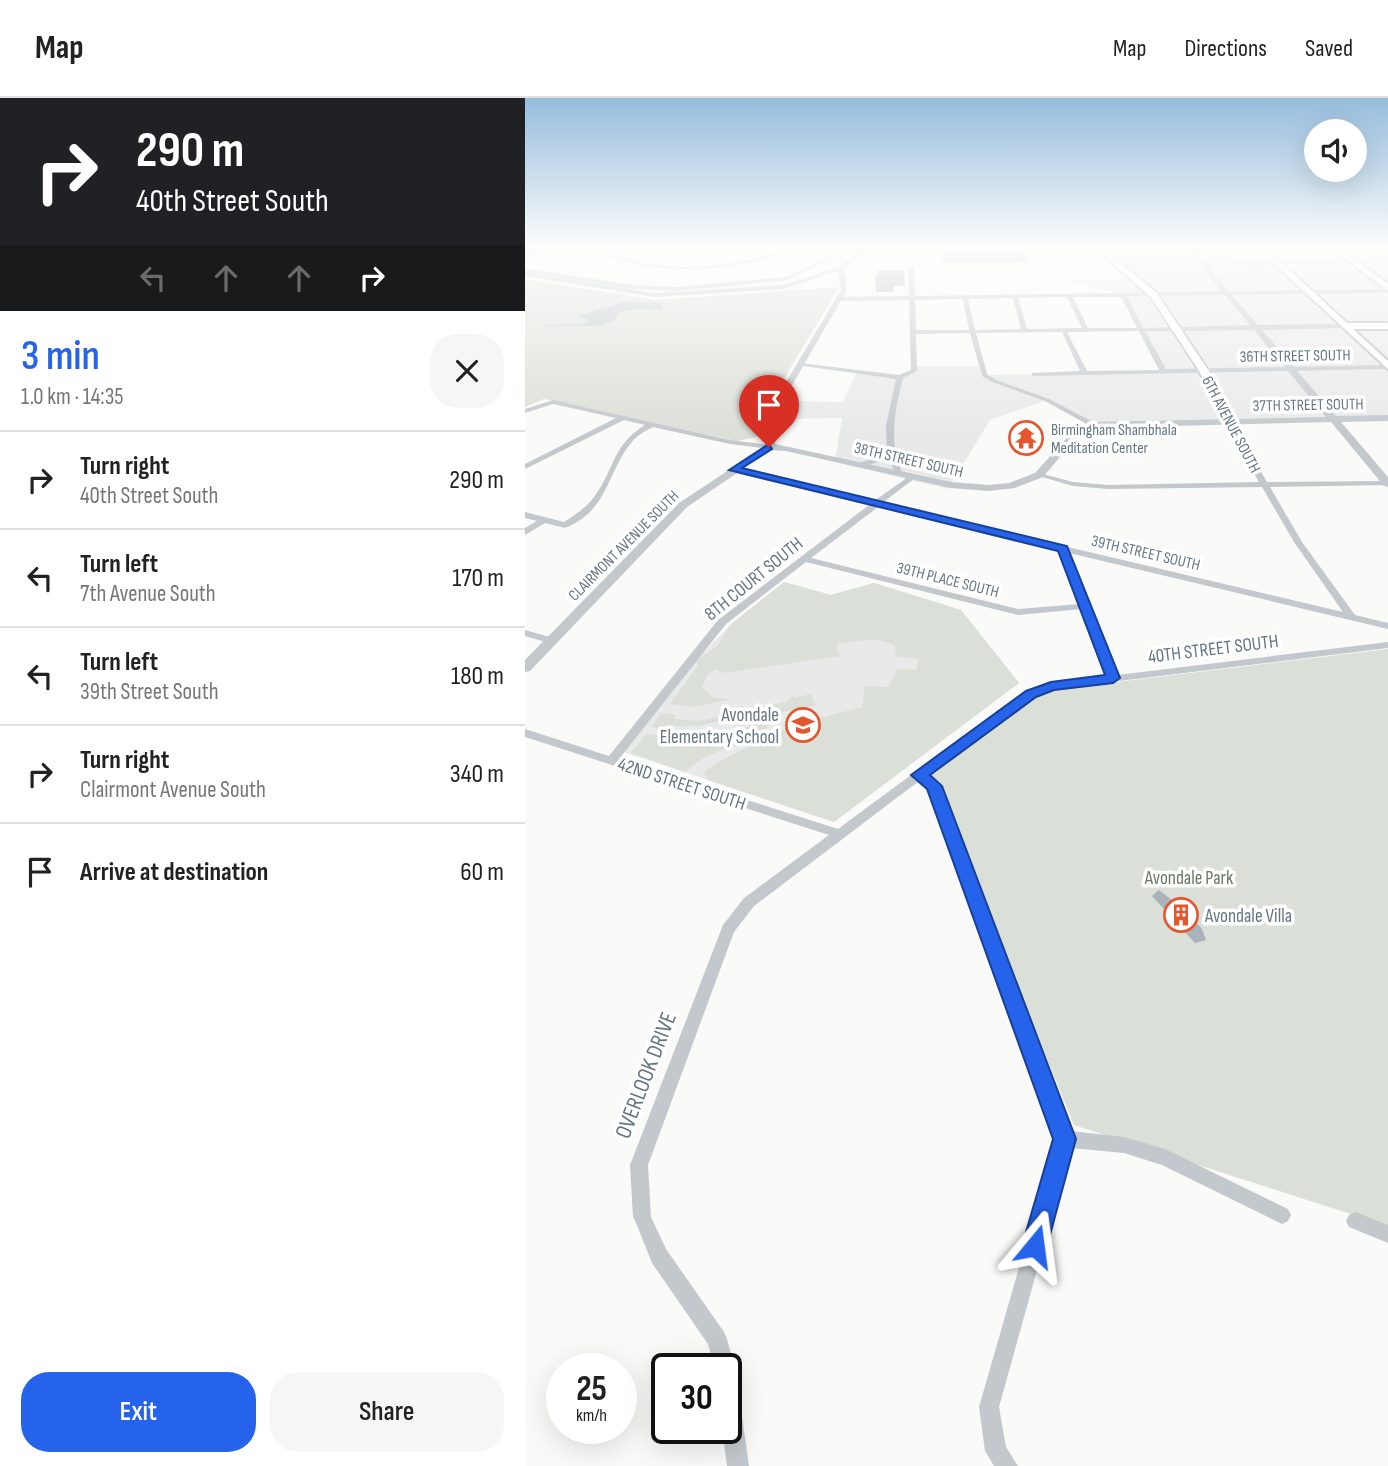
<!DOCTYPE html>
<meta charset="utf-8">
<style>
:root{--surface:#fff;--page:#f6f6f6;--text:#222;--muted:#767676;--line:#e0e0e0;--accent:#2563eb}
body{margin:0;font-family:"Sofia Sans Condensed",sans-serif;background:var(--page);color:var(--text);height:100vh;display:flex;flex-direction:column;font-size:26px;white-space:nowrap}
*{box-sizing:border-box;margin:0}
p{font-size:23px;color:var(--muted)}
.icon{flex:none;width:38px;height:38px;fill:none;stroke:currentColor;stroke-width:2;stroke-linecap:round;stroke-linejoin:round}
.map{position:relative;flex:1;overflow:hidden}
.side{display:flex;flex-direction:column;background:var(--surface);width:525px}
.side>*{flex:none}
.banner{background:#202124;color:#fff;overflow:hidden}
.buttons{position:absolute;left:779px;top:21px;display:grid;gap:14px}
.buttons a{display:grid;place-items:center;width:63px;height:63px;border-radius:50%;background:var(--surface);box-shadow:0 7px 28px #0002;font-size:35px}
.speed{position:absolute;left:21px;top:1255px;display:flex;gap:14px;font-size:35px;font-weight:700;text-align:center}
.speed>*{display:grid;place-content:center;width:91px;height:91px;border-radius:50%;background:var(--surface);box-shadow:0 7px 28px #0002;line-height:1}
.speed small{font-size:18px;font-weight:400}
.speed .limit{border:4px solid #111;border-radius:10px;background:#fff;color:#111}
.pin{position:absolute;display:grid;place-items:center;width:60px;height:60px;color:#fff;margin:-72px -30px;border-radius:50% 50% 50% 0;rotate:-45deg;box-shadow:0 0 7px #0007}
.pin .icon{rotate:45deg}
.me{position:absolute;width:77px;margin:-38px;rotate:16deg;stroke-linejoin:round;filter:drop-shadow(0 0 5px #0008)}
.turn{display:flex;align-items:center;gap:24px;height:147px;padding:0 21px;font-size:32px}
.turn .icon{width:91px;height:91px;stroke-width:2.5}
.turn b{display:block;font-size:49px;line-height:60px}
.lanes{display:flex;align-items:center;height:66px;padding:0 21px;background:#0003;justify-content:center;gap:35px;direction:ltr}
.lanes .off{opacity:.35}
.round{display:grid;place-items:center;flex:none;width:74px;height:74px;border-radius:28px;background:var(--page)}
.summary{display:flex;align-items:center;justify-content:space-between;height:119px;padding:0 21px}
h1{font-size:42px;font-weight:600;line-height:52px;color:var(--accent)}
.button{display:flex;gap:14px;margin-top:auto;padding:14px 21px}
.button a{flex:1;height:80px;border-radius:28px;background:var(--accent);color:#fff;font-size:28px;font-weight:600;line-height:80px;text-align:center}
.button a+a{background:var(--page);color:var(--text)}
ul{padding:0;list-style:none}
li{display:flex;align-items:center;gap:21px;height:98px;padding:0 21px;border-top:2px solid var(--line)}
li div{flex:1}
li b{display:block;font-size:26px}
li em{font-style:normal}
header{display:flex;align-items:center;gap:42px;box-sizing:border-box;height:98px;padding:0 35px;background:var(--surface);border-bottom:2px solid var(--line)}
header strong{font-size:33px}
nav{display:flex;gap:38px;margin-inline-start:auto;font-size:24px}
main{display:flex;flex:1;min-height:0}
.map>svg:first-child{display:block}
</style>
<header>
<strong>Map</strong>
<nav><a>Map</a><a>Directions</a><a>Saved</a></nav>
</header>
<main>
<section class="side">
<div class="banner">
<div class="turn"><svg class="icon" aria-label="right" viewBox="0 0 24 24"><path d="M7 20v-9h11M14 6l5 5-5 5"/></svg><div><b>290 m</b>40th Street South</div></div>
<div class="lanes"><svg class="icon off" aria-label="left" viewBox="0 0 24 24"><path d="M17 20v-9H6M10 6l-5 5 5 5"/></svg><svg class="icon off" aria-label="ahead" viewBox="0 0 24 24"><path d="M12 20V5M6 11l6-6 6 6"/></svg><svg class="icon off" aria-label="ahead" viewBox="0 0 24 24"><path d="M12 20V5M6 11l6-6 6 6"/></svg><svg class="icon" aria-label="right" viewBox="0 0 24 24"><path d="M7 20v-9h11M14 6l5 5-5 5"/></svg></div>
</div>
<div class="summary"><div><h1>3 min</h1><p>1.0 km · 14:35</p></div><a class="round"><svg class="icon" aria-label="close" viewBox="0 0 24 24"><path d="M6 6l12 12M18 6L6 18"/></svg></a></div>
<ul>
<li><svg class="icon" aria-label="right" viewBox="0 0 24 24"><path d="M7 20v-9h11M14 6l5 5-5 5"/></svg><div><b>Turn right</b><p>40th Street South</p></div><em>290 m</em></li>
<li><svg class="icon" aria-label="left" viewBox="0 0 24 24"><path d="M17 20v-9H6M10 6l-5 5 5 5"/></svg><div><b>Turn left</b><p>7th Avenue South</p></div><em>170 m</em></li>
<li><svg class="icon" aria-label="left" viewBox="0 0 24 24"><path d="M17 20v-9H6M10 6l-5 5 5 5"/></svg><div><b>Turn left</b><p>39th Street South</p></div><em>180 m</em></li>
<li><svg class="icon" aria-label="right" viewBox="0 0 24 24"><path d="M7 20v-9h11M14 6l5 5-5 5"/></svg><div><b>Turn right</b><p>Clairmont Avenue South</p></div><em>340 m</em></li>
<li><svg class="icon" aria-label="arrive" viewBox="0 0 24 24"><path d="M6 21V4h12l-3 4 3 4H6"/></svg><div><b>Arrive at destination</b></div><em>60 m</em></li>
</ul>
<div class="button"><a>Exit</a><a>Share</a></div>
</section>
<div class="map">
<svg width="863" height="1368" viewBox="0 0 863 1368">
<rect width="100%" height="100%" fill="#fafaf8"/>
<g fill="#e8e9e9">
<path d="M567,148H863V321L570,329L520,303L465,322L423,391L310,364L317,320L259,321L264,303L318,304L332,273L374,278L393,268H454L456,277L641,275L596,196L541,182L601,181Z"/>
<path d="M259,484L306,497L349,485L436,512L494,585L309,724L96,653L169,564L205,527Z"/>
</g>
<g fill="#dadfd7">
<path d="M0,181L130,202L314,189L251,294L236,338L212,343L19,301L0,309Z"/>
<path d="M259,484L306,497L349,485L436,512L494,585L309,724L183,682L179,675L191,665L265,628L337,609L340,588L364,589L372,571L391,572L393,561L371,558L370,548C353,537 330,544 311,546L315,558L200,575L191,571L182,577L177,590L189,600L207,601L170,609L145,606L174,566L169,564L192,548L205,527Z"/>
<path d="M863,551V1128L549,1027L406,676L496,606L526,592Z"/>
<path d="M286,596L291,607L259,614L232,639L179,659L160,674L106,655L121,636L135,638L133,643C161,647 203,648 225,627C231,622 234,614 238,609L261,604L268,597L269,600Z"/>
<path d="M224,608L221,617L173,628H147L141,632L126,629L136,615L151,617L149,621L174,623L222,613Z"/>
</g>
<path fill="#bbc7cb" d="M98,204L137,205L138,212L110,211L94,215L90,222L74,228H9L59,226L64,223L53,218Z"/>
<g fill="#aab3b9">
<path d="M416,148H457L469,155H501L504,164L418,165Z"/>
<path d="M353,172H379L380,188H369V194H351L350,178H353Z"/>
<path d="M634,792L648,803L659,804V811L677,831L681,842L670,845L627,798Z"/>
</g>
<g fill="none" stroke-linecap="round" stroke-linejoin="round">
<g stroke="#b3babf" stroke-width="3">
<path id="secondary" d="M567,148H574L631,194L684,273L707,323L706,325L697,323L674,273L625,198Z"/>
</g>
<g stroke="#b5babe" stroke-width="4">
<g id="primary">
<path d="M730,148H738L822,225H863V231H828L863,263V271Z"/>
<path d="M804,148H812L863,186V193Z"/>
</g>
</g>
<g fill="#c3c8cc" fill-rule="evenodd">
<path d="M72,148H76L78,154L84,156L247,148L91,158C136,173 185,171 231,160C241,158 259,148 266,148C256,158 240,161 226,164C174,176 125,173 74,156Z"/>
<path d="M331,148H336L262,182L152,193L107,191L0,174V170L107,187L152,189L261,179Z"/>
<path d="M863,162V164L596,169L593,167Z"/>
<path d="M386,168L389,170L390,198L863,191V195L602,198L618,230L654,229L657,231L654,233H620L641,271L863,267V271L509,278L507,277V275L555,273L537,234L451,235L462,276L471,282L524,301L570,325V329H567L520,303L467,284L457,278L445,235L391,236L392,273L378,280C370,312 363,343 377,374L370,376L364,360L338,369L334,367L335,365L362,355L361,328L371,281L272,267L275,265L374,277L386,272L384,202L314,203L311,201L314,199L384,198L383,170ZM542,199L557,230L502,231L493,200ZM548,199H596L612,230H563ZM488,200L496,231L450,232L443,201ZM438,201L444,232H391L390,202ZM614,233L634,272L562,273L542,234Z"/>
<path d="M28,302L205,342L244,347L248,349L244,351L205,346L128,329C120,333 111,338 106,345C81,376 84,412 40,430L20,425L0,437V430L12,423L0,420V414L39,424C50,417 61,410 69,399C90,371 87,347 120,327L99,322L0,371V366L91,320L28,306L0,315V311Z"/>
<path d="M699,321L706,323L742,384L863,383V387L745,389L777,444L830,517L863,525V531L544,455L567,508L566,510L592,577L863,544V550L528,591L494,607L402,677L415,688L546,1033L599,1039L640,1051L763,1111L766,1117L763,1123L757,1126L751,1123L637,1067L599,1055L546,1050L474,1309L481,1349L493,1368H469L460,1353L454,1309L531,1041L404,690L394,683L229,808L209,834L123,1067L126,1119L141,1151L199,1234L202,1241L211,1275L224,1368H202L197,1330H201V1270H190L183,1246L127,1165L111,1125L108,1119L105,1067L198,827L219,800L304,737L0,639V631L84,658L193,522L344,407L206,374L205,372L209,370L349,403L386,377L390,379L389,381L357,405L818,514L769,444L737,389L583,391L548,388L510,377L514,375L548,384L583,387L734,384L698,323ZM353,409L534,452L555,506L493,511L286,460ZM281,464L493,517L557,511L582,578L522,586L486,603L313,731L94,661L201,526Z"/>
<path d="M0,532L28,540L29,542L24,545L0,538Z"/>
<path d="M830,1114L863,1127V1145L824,1129L821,1123L824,1117Z"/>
</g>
<g fill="#c3c8cc" fill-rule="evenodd">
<path d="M12,148H18L15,154L0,163V158Z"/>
<path d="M340,148H347L319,171L322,192L262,296L250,346L426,384L464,387L484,385L510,375L546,335L567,324L801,319L729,232L651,233L654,229L725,227L659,148H665L733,227L825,226L822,230L737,232L811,318L863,317V323L816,324L863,379V389L859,388L806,324L569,330L552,339L518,379L490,390L464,393L426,390L261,353L246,352L162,409L5,573L0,574V562L154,405L240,348L254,296L316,192L313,173L259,191L129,199L0,178V174L129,195L259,187L314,169Z"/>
</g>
<use href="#secondary" fill="#fff" fill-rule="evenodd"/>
<use href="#primary" fill="#fff" fill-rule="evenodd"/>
</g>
<linearGradient id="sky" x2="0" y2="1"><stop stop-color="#96bcdc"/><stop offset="0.44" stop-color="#fdfdfc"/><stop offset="1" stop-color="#fdfdfc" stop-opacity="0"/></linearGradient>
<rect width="863" height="339" fill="url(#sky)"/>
<path fill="#2563eb" stroke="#184099" stroke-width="2" d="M244,346L247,351L217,370L542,448L595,580L588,585L529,592L511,599L405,677L417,688L551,1041L522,1148L518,1157L510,1160L501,1157L497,1148L528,1041L402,691L386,677L501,593L526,584L580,577L533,453L204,372Z"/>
<defs>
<g id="temple-ring" transform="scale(1.75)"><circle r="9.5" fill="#fff" stroke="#e4572e" stroke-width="1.5"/><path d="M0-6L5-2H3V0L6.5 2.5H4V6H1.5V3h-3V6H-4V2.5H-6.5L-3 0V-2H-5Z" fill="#e4572e"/></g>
<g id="school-ring" transform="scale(1.75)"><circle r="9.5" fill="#fff" stroke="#e4572e" stroke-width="1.5"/><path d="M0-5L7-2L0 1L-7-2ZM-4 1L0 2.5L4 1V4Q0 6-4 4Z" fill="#e4572e"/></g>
<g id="building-ring" transform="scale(1.75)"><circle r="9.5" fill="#fff" stroke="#e4572e" stroke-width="1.5"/><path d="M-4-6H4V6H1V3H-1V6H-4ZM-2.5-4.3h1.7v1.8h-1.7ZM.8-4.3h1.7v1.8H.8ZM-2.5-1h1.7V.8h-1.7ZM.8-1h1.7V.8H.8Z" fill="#e4572e"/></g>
</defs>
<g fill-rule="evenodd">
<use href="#temple-ring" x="501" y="340"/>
<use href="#school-ring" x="278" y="627"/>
<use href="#building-ring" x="656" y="817"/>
</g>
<g text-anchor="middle" stroke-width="7" stroke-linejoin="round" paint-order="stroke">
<g font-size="16" fill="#657683" stroke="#fff">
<text transform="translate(770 257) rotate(-1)" y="6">36TH STREET SOUTH</text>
<text transform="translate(783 306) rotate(-1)" y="6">37TH STREET SOUTH</text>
<text transform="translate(707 326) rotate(62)" y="6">6TH AVENUE SOUTH</text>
<text transform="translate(384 361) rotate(13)" y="6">38TH STREET SOUTH</text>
<text transform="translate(98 447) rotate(-45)" y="6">CLAIRMONT AVENUE SOUTH</text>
<text transform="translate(621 454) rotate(13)" y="6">39TH STREET SOUTH</text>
<text transform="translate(423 481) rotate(14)" y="6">39TH PLACE SOUTH</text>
</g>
<g font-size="16" fill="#657683" stroke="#fff" text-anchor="start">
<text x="526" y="337">Birmingham Shambhala<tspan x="526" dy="18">Meditation Center</tspan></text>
</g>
<g font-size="19" fill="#657683" stroke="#fff">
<text transform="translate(228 480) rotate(-39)" y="7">8TH COURT SOUTH</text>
<text transform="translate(688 550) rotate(-7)" y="7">40TH STREET SOUTH</text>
<text transform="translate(157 685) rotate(18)" y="7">42ND STREET SOUTH</text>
</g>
<g font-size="19" fill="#657683" stroke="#fff" text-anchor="end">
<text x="254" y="623">Avondale<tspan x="254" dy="22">Elementary School</tspan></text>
<text x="680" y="824" text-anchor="start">Avondale Villa</text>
</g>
<g font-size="19" fill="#687a64" stroke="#fff">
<text x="664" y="786">Avondale Park</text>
</g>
<g font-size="23" fill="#657683" stroke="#fff">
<text transform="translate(120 977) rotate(-69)" y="8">OVERLOOK DRIVE</text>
</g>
</g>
</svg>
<div class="buttons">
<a><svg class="icon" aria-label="sound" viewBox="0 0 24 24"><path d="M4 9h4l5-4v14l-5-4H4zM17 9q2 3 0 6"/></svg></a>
</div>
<div class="speed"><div>25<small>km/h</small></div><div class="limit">30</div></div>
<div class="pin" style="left:244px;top:349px;background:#d93025"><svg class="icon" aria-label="arrive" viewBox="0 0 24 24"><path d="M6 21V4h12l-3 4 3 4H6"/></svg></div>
<svg class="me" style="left:510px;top:1148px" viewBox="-20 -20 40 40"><path d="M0-17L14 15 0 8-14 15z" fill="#2563eb" stroke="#fff" stroke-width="4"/></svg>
</div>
</main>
